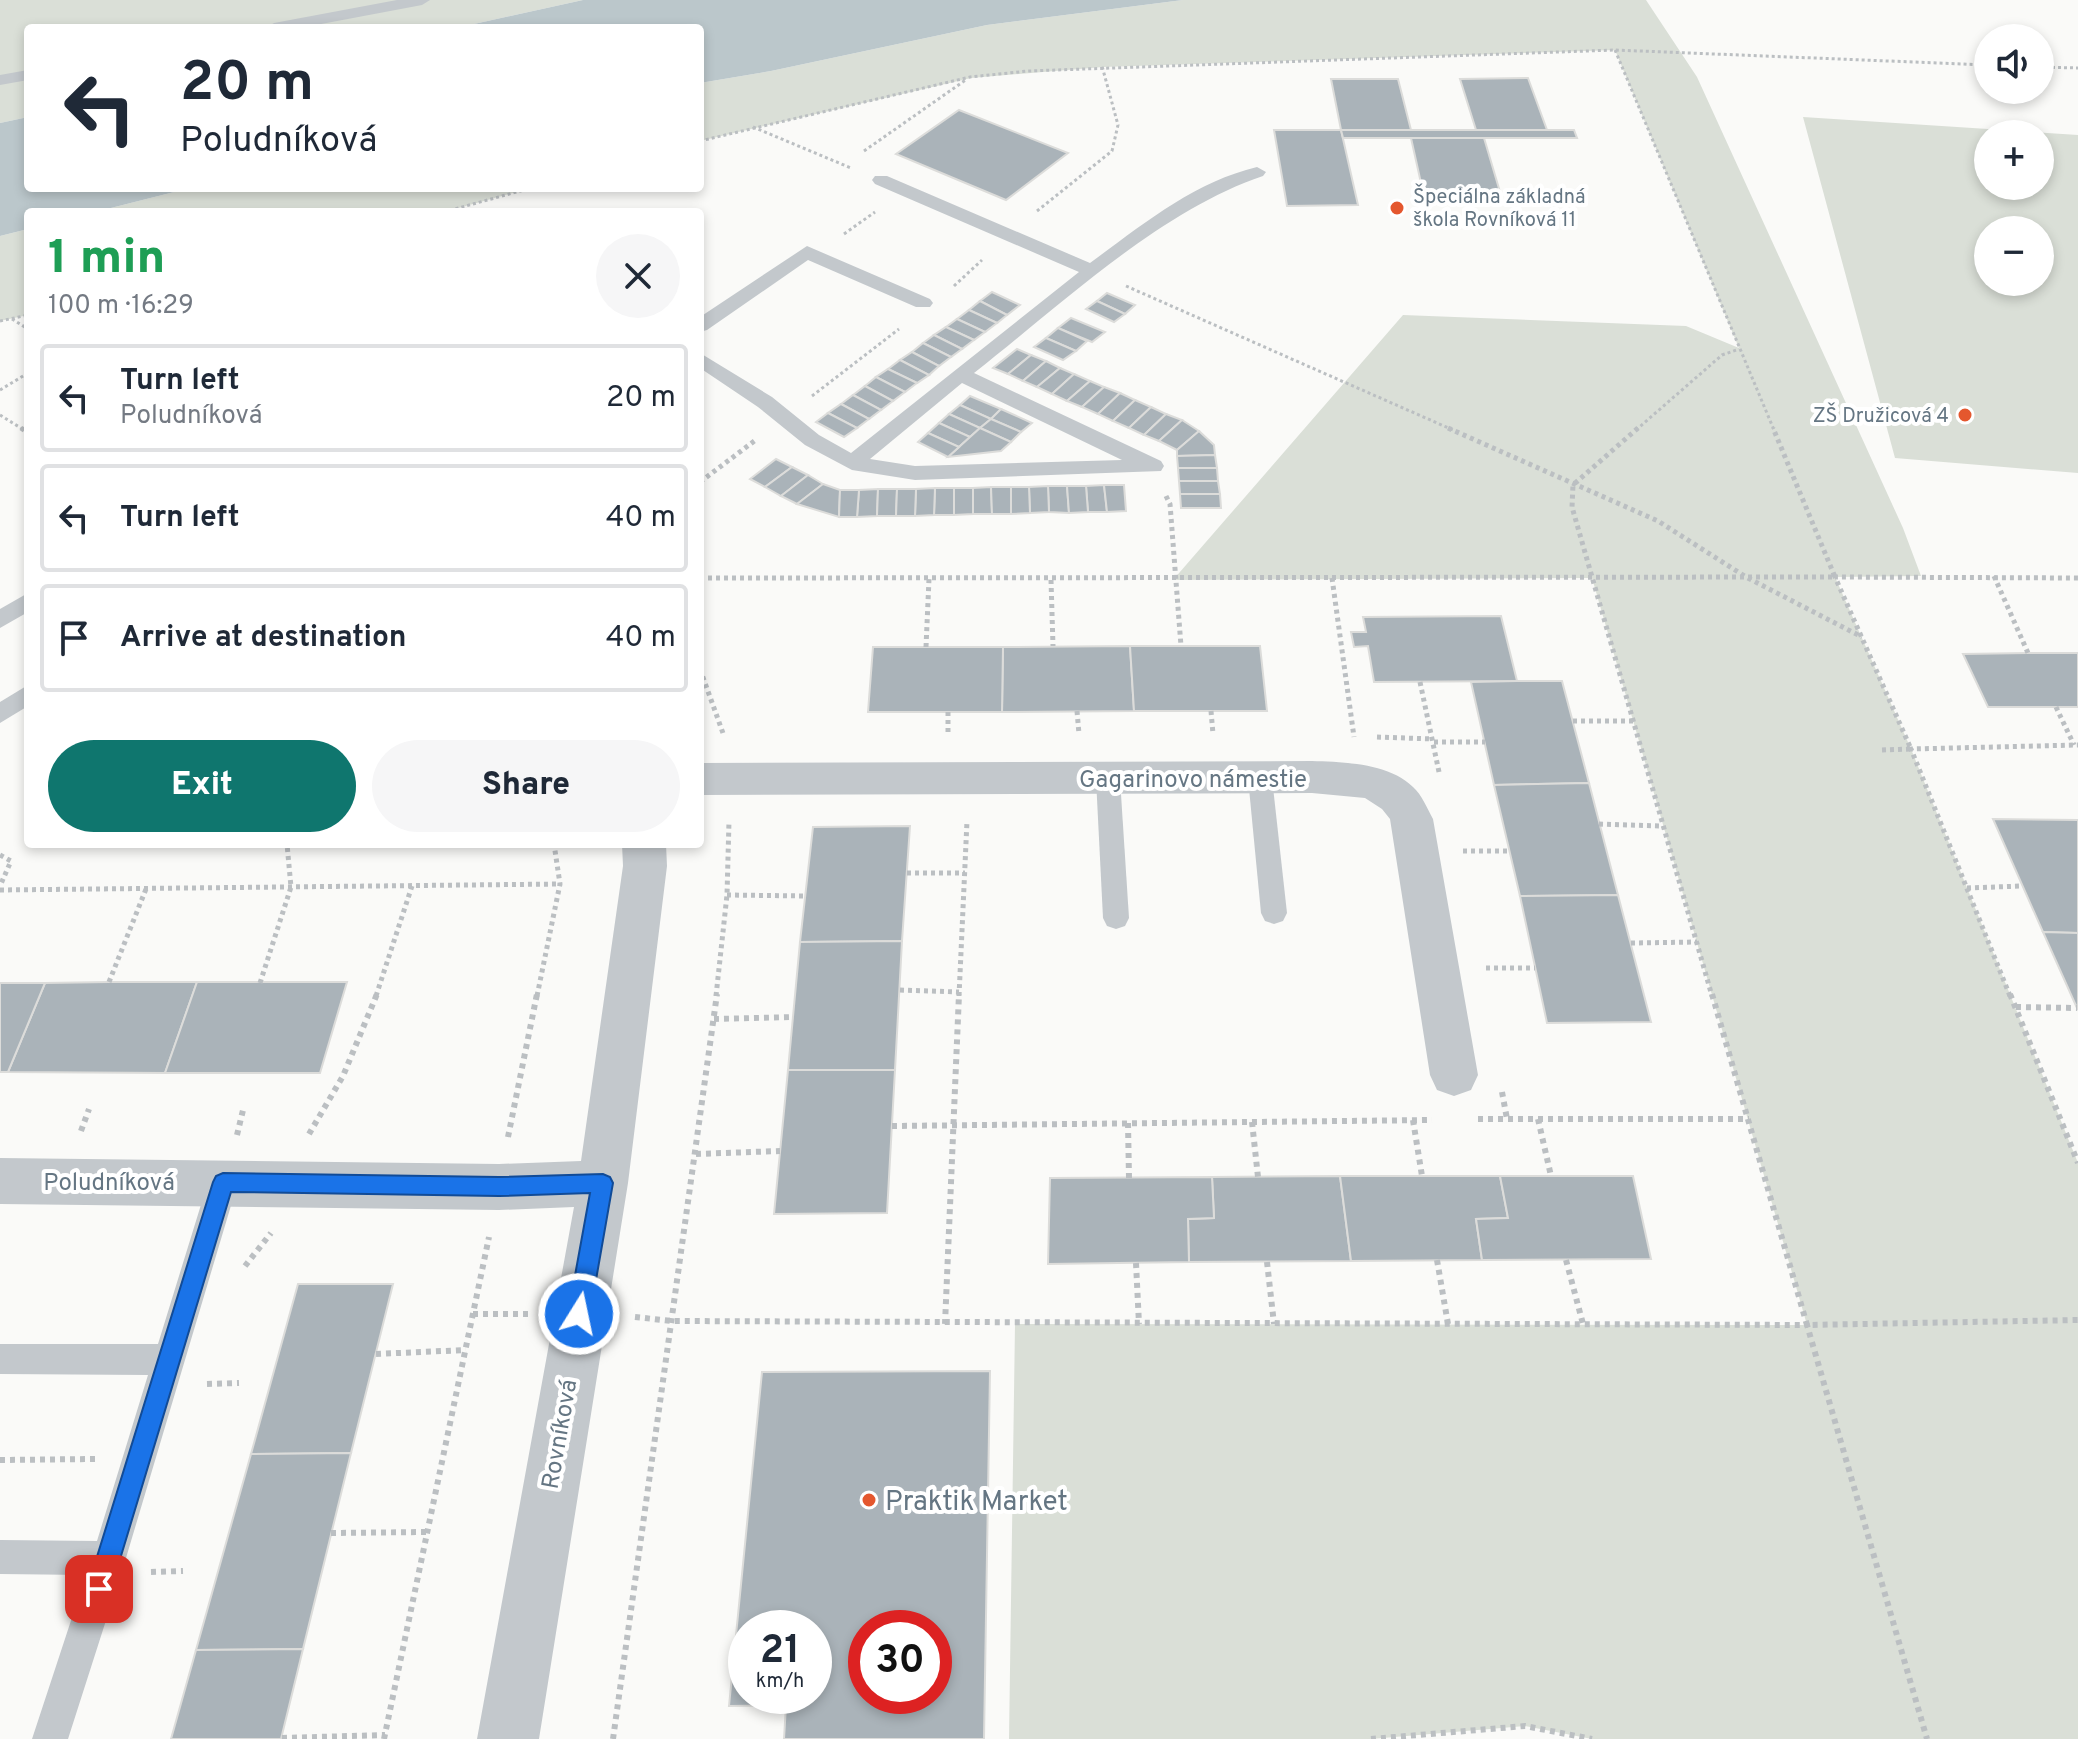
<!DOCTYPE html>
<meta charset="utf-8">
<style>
:root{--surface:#fff;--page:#f6f6f7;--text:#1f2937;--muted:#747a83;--line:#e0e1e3;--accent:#0f766e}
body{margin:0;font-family:Overpass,sans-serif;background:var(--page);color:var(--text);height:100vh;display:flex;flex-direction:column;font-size:30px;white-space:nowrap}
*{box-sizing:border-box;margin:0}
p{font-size:26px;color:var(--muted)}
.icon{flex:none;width:44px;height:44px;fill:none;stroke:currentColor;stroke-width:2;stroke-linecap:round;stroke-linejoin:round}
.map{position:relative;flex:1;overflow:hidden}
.details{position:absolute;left:24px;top:208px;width:680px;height:640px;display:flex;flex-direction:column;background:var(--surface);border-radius:8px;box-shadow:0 4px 12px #0003}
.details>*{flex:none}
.guide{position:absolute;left:24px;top:24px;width:680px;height:168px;border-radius:8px;box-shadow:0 4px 12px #0003;background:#fff;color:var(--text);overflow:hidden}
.controls{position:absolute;left:1974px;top:24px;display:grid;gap:16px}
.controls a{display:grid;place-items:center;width:80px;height:80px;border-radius:50%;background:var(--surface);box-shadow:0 4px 12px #0003;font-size:40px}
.speed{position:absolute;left:728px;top:1610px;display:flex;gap:16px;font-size:40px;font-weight:700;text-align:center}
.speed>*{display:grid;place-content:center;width:104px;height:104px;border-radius:50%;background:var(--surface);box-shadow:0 4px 12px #0003;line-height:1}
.speed small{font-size:20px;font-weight:400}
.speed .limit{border:12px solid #d22;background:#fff;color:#111}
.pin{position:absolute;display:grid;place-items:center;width:68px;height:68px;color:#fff;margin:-34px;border-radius:16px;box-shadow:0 4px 12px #0006}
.me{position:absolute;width:88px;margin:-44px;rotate:10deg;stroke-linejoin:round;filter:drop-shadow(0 0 6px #0008)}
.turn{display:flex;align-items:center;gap:28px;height:168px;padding:0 24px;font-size:36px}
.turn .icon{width:104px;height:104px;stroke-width:2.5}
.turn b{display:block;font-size:56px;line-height:68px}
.round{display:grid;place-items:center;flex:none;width:84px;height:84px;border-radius:42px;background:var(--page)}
.overview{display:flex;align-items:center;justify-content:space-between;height:136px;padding:0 24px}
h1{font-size:48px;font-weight:800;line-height:60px;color:#1e9e55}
.button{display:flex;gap:16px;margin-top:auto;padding:16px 24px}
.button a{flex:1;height:92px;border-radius:48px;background:var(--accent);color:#fff;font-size:32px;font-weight:800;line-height:92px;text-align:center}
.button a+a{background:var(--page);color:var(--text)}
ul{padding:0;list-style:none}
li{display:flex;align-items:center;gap:24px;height:108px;margin:0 16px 12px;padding:0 8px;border:4px solid var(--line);border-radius:8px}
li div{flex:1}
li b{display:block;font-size:30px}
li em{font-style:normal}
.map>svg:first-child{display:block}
</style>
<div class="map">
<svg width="2078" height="1739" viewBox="0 0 2078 1739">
<rect width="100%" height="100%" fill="#fafaf8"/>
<g fill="#dadfd7" fill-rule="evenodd">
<path d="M0,0H583L456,28H28V117L0,123Z"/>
<path d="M1183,0H1646L1697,77L1903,528L1921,576L1835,577L1911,749L2078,1163V1739H1592L1525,1726L1371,1739H1009L1015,1324L1807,1325L1592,578L1173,580L1403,315L1686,326L1739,348L1615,50L1103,67L971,78L700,141V83L771,71L987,25Z"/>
<path d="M1803,117L2078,135V473L1895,458ZM1988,134H2040V186H1988ZM1988,230H2040V282H1988Z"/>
<path d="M190,188H531L444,212H95Z"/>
<path d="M28,229V315L0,321V236Z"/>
</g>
<g fill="#bbc7cb">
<path d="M583,0H1183L987,25L771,71L700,83V28H456Z"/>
<path d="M28,117V188H190L95,212H28V229L0,236V123Z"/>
</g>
<g fill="#aab3b9" stroke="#dcdcda" stroke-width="2" fill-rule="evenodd">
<path d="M1528,78L1547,130H1476L1460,79Z"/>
<path d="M1331,79H1398L1411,130H1341Z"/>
<path d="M959,110L1068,153L1006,200L896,154Z"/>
<path d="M1274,130H1341L1358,205L1287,206Z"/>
<path d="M1341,130H1574L1577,138H1343Z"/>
<path d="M1411,138H1484L1500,192H1423Z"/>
<path d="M992,292L1020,305L1007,315L980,301Z"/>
<path d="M1107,293L1135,305L1125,314L1097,301Z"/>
<path d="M980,301L1007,315L997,323L969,310Z"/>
<path d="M1097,301L1125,314L1114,322L1086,309Z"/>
<path d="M969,310L997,323L985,332L957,319Z"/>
<path d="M1071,318L1105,332L1092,342L1058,328Z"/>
<path d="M957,319L985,332L974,340L946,327Z"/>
<path d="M946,327L974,340L962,349L934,335Z"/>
<path d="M1058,328L1087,341L1076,351L1046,338Z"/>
<path d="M934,335L962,349L951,357L923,343Z"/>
<path d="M1046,338L1076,351L1063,360L1034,347Z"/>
<path d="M923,343L951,357L939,366L912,352Z"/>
<path d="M1017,349L1031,355L1008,374L993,368Z"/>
<path d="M912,352L939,366L929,375L900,360Z"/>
<path d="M1031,355L1046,361L1023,381L1008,374Z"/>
<path d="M900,360L929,375L917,383L888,369Z"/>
<path d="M1046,361L1060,368L1037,387L1023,381Z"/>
<path d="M1060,368L1074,374L1052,394L1037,387Z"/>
<path d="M888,369L917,383L905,392L876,377Z"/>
<path d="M1074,374L1090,381L1067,401L1052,394Z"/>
<path d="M876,377L905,392L893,401L865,386Z"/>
<path d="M1090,381L1104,387L1082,407L1067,401Z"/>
<path d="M865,386L893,401L881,410L853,395Z"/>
<path d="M1104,387L1120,393L1098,414L1082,407Z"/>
<path d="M1120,393L1135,400L1113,421L1098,414Z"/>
<path d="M853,395L881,410L869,419L841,404Z"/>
<path d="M970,396L1001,409L991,419L960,405Z"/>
<path d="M1135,400L1151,407L1129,428L1113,421Z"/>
<path d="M841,404L869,419L857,428L828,413Z"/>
<path d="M960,405L991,419L980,428L949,414Z"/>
<path d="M1151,407L1166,414L1144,435L1129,428Z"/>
<path d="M1001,409L1032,423L1021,432L991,419Z"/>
<path d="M828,413L857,428L844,437L816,422Z"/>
<path d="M949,414L980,428L970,437L939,423Z"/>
<path d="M1166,414L1182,420L1159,441L1144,435Z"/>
<path d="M991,419L1021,432L1011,442L980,428Z"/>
<path d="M1182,420L1199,431L1177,450L1159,441Z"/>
<path d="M939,423L970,437L959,447L928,433Z"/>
<path d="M980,428L1011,442L1001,451L948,457Z"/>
<path d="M1199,431L1214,445L1215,455L1177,456V450Z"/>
<path d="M928,433L959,447L948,457L918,442Z"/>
<path d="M1215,455L1217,468H1178L1177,456Z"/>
<path d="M776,459L792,467L765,487L750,479Z"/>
<path d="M792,467L808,475L781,496L765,487Z"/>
<path d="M1178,468H1217L1218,481H1179Z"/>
<path d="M808,475L823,484L797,504L781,496Z"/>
<path d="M1179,481H1218L1220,494H1180Z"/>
<path d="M823,484L840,490L839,517L797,504Z"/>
<path d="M1104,485L1107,512H1088L1086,486Z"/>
<path d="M1104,485H1124L1126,511L1107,512Z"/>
<path d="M1048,486H1067L1069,513L1049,512Z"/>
<path d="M1048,486L1049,512L1030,513L1029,487Z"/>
<path d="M1067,486H1086L1088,512L1069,513Z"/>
<path d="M991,487L992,514H973V488Z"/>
<path d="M991,487H1011V514H992Z"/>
<path d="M1011,487H1029L1030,513L1011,514Z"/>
<path d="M935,488H954V515H934Z"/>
<path d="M935,488L934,515L915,516L916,489Z"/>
<path d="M954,488H973V514L954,515Z"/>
<path d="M878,489L877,516L857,517L859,490Z"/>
<path d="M878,489H897L896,516H877Z"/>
<path d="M897,489H916L915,516H896Z"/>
<path d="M840,490H859L857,517H839Z"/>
<path d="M1180,494H1220L1221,508H1181Z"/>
<path d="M1501,616L1517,681L1374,682L1368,646L1354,647L1351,632H1366L1363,617Z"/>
<path d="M1130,646L1134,711L1002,712L1003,647Z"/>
<path d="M1130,646H1260L1267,711H1134Z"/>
<path d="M873,647H1003L1002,712H868Z"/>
<path d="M2028,653H2078V707H1988L1963,654Z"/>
<path d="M1517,681H1562L1589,783L1494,785L1471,682Z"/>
<path d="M1589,783L1618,895L1520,896L1494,785Z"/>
<path d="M1993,819L2078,820V933L2043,932Z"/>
<path d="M910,826L902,941L800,942L813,827Z"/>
<path d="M1618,895L1651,1022L1547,1023L1520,896Z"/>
<path d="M2043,932L2078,933V1010L2077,1008Z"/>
<path d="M902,941L895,1070H788L800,942Z"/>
<path d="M109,982H197L165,1073L8,1072L45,983Z"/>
<path d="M197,982H347L320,1073H165Z"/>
<path d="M0,983H45L8,1072H0Z"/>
<path d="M788,1070H895L887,1213L774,1214Z"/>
<path d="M1340,1176L1351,1261L1189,1262L1188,1219L1214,1218L1212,1177Z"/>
<path d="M1340,1176H1500L1508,1218L1476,1219L1482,1260L1351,1261Z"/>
<path d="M1500,1176H1633L1651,1259L1482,1260L1476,1219L1508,1218Z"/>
<path d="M1212,1177L1214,1218L1188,1219L1189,1262L1048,1264L1050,1178Z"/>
<path d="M298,1284H393L351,1453L251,1454Z"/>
<path d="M990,1371L984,1739H784L786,1705L729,1706L762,1372ZM746,1628H814V1696H746ZM866,1628H934V1696H866Z"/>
<path d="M351,1453L303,1649L196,1650L251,1454Z"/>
<path d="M303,1649L281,1739H171L196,1650Z"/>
</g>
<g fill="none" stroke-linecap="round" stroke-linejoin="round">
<g stroke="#bbbfc2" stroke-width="3" stroke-dasharray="3 3" stroke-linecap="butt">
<path d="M1615,50L1774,430"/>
<path d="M2040,67L2078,68"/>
<path d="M753,127L851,168"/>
<path d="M700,141L970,77L1028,71L1615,50L1988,65"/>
<path d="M864,151L967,79"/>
<path d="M1037,211L1112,151L1118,125L1102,66"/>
<path d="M444,212L531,188"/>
<path d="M844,234L875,212"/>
<path d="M954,286L982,260"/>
<path d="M1126,286L1453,430"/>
<path d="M12,319L28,329"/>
<path d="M0,321L28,315"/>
<path d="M0,390L28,373"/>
<path d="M812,396L899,329"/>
<path d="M0,415L24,430"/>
<path d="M1636,430L1722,355L1739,349"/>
</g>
<g stroke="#bbbfc2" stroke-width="5" stroke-dasharray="4 4" stroke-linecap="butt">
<path d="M21,428L28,433"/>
<path d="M1448,428L1658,521L1746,577L1862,637"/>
<path d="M1638,428L1573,485L1572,507L1712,996"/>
<path d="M700,482L757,439"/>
<path d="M1166,496L1170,504L1181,646"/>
<path d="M1994,576L2028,653"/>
<path d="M700,578L1835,577L1773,428"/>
<path d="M1332,578L1354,737"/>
<path d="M1051,580L1053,646"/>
<path d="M926,647L929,579"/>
<path d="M700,669L724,736"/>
<path d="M1420,682L1439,772"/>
<path d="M2056,707L2074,745"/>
<path d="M1077,711L1079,734"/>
<path d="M1211,711L1213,734"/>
<path d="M948,712V735"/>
<path d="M1573,721H1633"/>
<path d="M1377,737L1433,739"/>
<path d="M1434,742H1485"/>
<path d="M1882,750L1911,749L1835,577L2078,578"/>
<path d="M1599,824L1662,826"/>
<path d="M1463,851H1509"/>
<path d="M0,855L11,861L0,886"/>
<path d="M907,873H965"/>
<path d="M1967,888L2022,886"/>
<path d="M0,890L560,884"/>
<path d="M727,895L806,896"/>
<path d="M1631,943L1697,942"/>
<path d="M1486,968H1535"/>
<path d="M109,982L146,889"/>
<path d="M260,983L291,887L287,844"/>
<path d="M900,990L959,992"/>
<path d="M376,996L412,886"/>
<path d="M537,996L560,884L554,844"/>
<path d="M716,996L727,895L729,821"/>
<path d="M959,996L967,821"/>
<path d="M2010,996L1911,749L2078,745"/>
</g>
<g stroke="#bbbfc2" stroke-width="6" stroke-dasharray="5 5" stroke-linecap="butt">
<path d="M1712,994L1807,1325L2078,1320"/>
<path d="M2010,994L2078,1163"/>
<path d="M2016,1007L2077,1008"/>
<path d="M714,1019L794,1017"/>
<path d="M1502,1092L1507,1119"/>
<path d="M1478,1119H1749"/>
<path d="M1538,1119L1551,1176"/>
<path d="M1413,1120L1422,1176"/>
<path d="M1252,1122L1258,1177"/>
<path d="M1128,1123L1129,1178"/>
<path d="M892,1126L1432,1120"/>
<path d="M81,1131L89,1109"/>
<path d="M309,1134L343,1076L377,994"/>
<path d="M237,1135L244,1106"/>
<path d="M508,1137L537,994"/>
<path d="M696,1154L780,1151"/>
<path d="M1437,1260L1448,1324"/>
<path d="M1566,1260L1583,1324"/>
<path d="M1267,1262L1274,1324"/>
<path d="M1136,1263L1139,1324"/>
<path d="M245,1266L271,1233"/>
<path d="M473,1314H528"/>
<path d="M635,1317L672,1321L1807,1325L1927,1739"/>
<path d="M945,1324L959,994"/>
<path d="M376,1354L466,1350"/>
<path d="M207,1384L239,1383"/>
<path d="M0,1460L95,1459"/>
<path d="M331,1533L427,1532"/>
<path d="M151,1572L183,1571"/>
<path d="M282,1738L385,1735"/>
<path d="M384,1739L489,1237"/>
<path d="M613,1739L717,994"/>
<path d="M1371,1739L1525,1726L1592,1739"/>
</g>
<g fill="#c3c8cc" fill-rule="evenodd">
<path d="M397,0H430L422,5L300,28H266L274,23Z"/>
<path d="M28,70V80L0,85V75Z"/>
<path d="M1257,167L1266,172L1263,176C1159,211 1061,305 974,373L1161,461L1164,466L1161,471L915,480L852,470L805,445L758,407L700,368V353L772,397L819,435L851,453L1079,272L875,184L872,180L875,176H887L1090,263C1142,225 1194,182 1257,167ZM962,383L1122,460L915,466L870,459Z"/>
<path d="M807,246L930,299L933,303L930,307H916L808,260L707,330L700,332V317Z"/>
<path d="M28,593V612L0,628V609Z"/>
<path d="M28,685V706L0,723V702Z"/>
<path d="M1260,768L1269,771L1272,778L1287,913L1283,921L1274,924L1265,921L1261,913L1248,778L1251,771Z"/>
<path d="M1108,769L1117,772L1120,779L1129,918L1125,926L1116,929L1107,926L1103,918L1096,779L1099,772Z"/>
<path d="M223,1168L233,1172L238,1182L126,1558L68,1739H32L86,1575L0,1574V1540L97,1541L148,1375L0,1374V1344H158L208,1182L213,1172Z"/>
</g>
<g fill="#c3c8cc" fill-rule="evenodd">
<path d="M1312,761C1343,762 1389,763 1413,787C1422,795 1427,808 1433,819L1478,1075L1471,1090L1454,1096L1437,1090L1430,1075L1390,819L1382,809L1365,798L1312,793L700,795V763Z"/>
<path d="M622,844H666L667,866L628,1183L539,1739H477L574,1207L499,1210L0,1204V1158L499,1164L581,1161L623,866Z"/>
</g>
</g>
<path fill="#1a73e8" stroke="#114b97" stroke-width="2" d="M223,1173L499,1177L603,1174L610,1177L613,1183L590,1314L587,1321L579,1324L571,1321L568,1314L590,1193L499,1196L231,1192L111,1589L108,1597L99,1601L91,1597L87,1589L213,1182L216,1176Z"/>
<g fill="#e4572e" stroke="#fff" stroke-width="3">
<circle cx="1397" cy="208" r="8"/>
<circle cx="1965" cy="415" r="8"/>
<circle cx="869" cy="1500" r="8"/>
</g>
<g text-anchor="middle" stroke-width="8" stroke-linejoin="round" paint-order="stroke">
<g font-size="20" fill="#657683" stroke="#fff" text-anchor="start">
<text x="1413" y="203">Špeciálna základná<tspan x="1413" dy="23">škola Rovníková 11</tspan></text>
<text x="1949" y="422" text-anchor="end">ZŠ Družicová 4</text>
</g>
<g font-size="24" fill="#657683" stroke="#fff">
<text x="1193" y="787">Gagarinovo námestie</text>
<text x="109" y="1190">Poludníková</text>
<text transform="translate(559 1434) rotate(-80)" y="8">Rovníková</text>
</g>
<g font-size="28" fill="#657683" stroke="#fff" text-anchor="start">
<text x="885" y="1510">Praktik Market</text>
</g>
</g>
</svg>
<div class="controls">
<a><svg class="icon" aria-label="sound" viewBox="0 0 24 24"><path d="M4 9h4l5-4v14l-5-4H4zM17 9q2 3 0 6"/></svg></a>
<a>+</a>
<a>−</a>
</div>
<div class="speed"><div>21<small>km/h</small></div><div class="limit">30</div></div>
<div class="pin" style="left:99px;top:1589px;background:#d93025"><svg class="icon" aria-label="arrive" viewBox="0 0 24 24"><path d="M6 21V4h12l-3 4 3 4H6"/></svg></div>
<svg class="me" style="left:579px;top:1314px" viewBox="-20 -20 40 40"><circle r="17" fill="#1a73e8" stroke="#fff" stroke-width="3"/><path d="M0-11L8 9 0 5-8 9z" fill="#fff"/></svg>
<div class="guide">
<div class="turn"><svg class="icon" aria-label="left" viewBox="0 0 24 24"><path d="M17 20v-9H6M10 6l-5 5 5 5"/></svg><div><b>20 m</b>Poludníková</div></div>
</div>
<section class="details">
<div class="overview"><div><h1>1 min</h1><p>100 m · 16:29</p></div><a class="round"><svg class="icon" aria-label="close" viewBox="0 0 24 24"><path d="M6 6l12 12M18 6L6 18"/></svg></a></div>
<ul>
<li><svg class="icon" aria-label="left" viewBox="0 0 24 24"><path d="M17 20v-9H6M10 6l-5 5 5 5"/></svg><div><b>Turn left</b><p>Poludníková</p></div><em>20 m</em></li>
<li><svg class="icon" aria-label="left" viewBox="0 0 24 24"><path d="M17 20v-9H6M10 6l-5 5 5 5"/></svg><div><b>Turn left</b></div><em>40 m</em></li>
<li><svg class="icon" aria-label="arrive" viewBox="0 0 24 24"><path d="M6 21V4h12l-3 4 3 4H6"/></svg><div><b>Arrive at destination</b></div><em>40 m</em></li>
</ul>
<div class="button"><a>Exit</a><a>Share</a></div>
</section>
</div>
